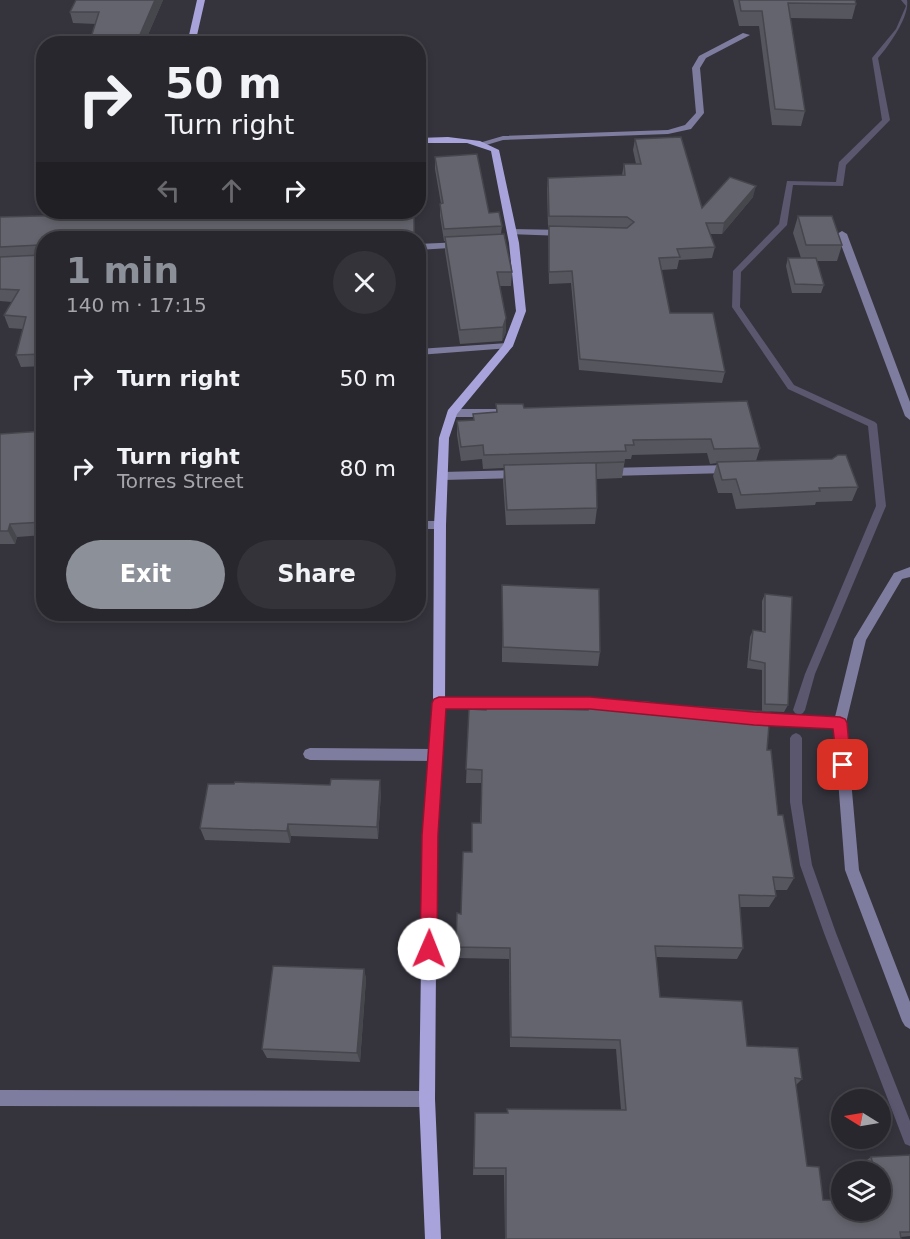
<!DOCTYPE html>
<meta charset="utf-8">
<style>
:root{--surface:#28272e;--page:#34333a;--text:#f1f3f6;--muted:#a5a5aa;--line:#44444a;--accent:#8c9099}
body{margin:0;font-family:"DejaVu Sans",sans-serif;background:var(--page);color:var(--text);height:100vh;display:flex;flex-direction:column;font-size:22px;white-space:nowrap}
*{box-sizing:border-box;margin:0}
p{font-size:20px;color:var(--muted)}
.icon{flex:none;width:33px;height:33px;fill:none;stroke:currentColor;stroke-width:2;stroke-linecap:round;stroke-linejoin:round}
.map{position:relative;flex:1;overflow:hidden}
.details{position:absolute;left:36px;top:231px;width:390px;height:390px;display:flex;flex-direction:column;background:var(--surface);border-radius:24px;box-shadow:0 3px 9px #0003,0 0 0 2px var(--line)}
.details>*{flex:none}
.guide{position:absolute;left:36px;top:36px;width:390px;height:183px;border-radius:24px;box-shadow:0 3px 9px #0003,0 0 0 2px var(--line);background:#28272e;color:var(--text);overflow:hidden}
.needle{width:39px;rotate:281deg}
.buttons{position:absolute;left:831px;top:1089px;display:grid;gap:12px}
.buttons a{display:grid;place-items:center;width:60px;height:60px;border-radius:50%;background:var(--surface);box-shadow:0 3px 9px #0003,0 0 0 2px var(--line);font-size:30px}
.pin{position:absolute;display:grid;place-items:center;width:51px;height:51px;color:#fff;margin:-26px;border-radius:12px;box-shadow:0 3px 9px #0006}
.me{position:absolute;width:66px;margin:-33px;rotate:1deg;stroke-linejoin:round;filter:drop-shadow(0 0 4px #0008)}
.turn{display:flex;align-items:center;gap:21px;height:126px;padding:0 30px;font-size:27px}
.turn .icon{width:78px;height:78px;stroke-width:2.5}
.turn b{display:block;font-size:42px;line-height:51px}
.lanes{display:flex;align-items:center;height:57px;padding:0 30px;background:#0003;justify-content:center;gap:30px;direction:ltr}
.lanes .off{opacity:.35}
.round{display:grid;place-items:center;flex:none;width:63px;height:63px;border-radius:32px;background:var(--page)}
.overview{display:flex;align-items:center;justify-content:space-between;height:102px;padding:0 30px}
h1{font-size:36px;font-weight:700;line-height:45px;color:var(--accent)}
.button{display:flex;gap:12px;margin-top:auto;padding:12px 30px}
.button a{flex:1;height:69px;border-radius:36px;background:var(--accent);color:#fff;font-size:24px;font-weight:700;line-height:69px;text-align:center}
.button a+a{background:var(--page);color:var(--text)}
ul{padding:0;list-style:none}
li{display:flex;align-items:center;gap:18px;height:90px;padding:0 30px}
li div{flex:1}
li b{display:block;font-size:22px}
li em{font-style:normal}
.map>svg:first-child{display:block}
</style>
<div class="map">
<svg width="910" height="1239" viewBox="0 0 910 1239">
<rect width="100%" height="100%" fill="#35343d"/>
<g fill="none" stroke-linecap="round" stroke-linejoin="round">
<g fill="#5a576e" fill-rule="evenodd">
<path d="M901,0H907C910,16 889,46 878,58L890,120L846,165L843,186L793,185L787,225L741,272L740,307L794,385L875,422L877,424L886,506L815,674L805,710L803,713L799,715L795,713L793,710L805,674L876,506L868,426L788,389L732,307L733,271L779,224L787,181L836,182L839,162L882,120L872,58L896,29L906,6Z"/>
<path d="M796,733L800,735L802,738V802L812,865L836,933L910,1121V1146L905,1144L903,1139L824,933L800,865L790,802V738L792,735Z"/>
</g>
<g fill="#7f7d9f" fill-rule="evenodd">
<path d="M743,33L750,35L706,58L700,68L704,113L691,129L668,134L503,140L483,146L479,143L503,136L668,130L685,125L696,113L692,68L699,56Z"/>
<path d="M511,229L564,230L569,233L564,236L508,234V230Z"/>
<path d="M310,748L434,749L439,751L441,755L439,759L434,761L310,760L305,758L303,754L305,750Z"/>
</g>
<g fill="#7f7d9f" fill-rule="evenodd">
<path d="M842,231L847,234L910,402V420L905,416L837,234Z"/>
<path d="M462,242L465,243V247L418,250V244Z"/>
<path d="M508,343L513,346L511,348L418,355V349Z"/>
<path d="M452,409H502L507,413L502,417H452L447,413Z"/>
<path d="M729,465L734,469L729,473L609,476L604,472L609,468Z"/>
<path d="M520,470L525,474L520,478L443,480L438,476L443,472Z"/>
<path d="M418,521H440L446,525L440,529H418Z"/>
<path d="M910,567V577L902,579L866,640L846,723L859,870L910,1002V1029L905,1026L902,1021L845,870L834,728L754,723L749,722L748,718L749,714L754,713L835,717L854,639L894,573Z"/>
<path d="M439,698H590L651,702L655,703L657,707L655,711L651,712L590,708H439L435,707L433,703L435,699Z"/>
<path d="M0,1090L427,1091L433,1093L435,1099L433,1105L427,1107L0,1106Z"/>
</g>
<g fill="#a8a4db" fill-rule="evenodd">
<path d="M197,0H205L195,44H187Z"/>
<path d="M448,137L480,141L499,150L519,243L526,311L513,346L457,414L449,438L446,525L445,703L437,835L435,1099L441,1239H425L419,1099L423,835L433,703L434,525L439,438L448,410L503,345L516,311L509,243L491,151L467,143H418V138Z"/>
</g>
</g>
<g fill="#56565f">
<path d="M76,0H163L147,37L152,44L96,24L73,23L70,12Z"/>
<path d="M733,0H855L856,4L852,19L790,18L805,111L801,126L772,125L759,26H739Z"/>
<path d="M635,139L702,208L753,197L722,234H710L715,247L712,258L679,260L677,269L661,270L670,313L725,372L722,383L579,370L571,283L549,284L548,237L549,227H548L547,189L548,178L622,175L624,164H636L633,150Z"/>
<path d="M435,157L502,226L501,234L512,272L511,286H500L506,318V332L502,341L460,344L445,251V241H444L440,216V204H441L435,169Z"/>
<path d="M165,212L166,214L44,238V366L21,367L16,355L23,329L9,328L4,315L12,302L0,301V217L78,215Z"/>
<path d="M798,216L842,245L837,261H817L824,285L821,293H792L786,266L788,258H801L793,233Z"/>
<path d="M747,401L760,448L756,461L858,487L852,501L816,502L815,505L736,509L732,493H718L713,476L717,463L710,464L707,453L632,455L631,459H625L622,478L597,479V508L595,524L506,525L503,481L504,468L483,469L482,459L461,461L457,435V421L473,420V414L496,412V404L524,408Z"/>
<path d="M44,431V535L17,537L15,544H0V434Z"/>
<path d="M502,585L600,652L598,666L502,662Z"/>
<path d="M765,594L788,705L784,712L762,711V670L747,668L750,637L753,630L762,632V601Z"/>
<path d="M655,704L767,750L778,815L794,878L787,890H775L776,896L769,907H740L743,948L737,959L656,957L660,997L747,1046L802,1079L796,1085L807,1166L823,1200L880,1210V1172H863L861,1164L871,1157L910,1155V1236L901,1237V1239H505L504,1175H473L475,1113H507V1109L621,1110L616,1049L510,1047L509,959L456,958L457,913L461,914L472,852L480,823L482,783H466L469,709L486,710H587L588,705L655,706Z"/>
<path d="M381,792L378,839L291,836L290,843L205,840L200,828Z"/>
<path d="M364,969L366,979L360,1062L267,1058L262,1049Z"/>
</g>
<g fill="#46464d">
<path d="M155,0H163L144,44L139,37Z"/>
<path d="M151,37L152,44H148Z"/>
<path d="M756,186L753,197L722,234L724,223Z"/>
<path d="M506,318V332L502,341L503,327Z"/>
<path d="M10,524L17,537L15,544L8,531Z"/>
<path d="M380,780L381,792L378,839L377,827Z"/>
<path d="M288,824L291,836L290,843L287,831Z"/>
<path d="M364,969L366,979L360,1062L357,1053Z"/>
</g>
<g fill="#64646e" stroke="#46464d" stroke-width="1.5">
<path d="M76,0H155L139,37H151L148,44H89L99,12H70Z"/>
<path d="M739,0H855L856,4L788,3L805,111L775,109L762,11H741Z"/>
<path d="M681,137L702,208L730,177L756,186L724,223H706L715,247L677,249L680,257L659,258L670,313H713L725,372L580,359L572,271L549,272V226L627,228L634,222L627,217L549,216L548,178L625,175L624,164H641L635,139Z"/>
<path d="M477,154L489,213L499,212L502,226L444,229L440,204L443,203L435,157Z"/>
<path d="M79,212H165L164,214L229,212H240L266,215L346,212H374V213L414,212V238H44V354L16,355L26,317L4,315L19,290L0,289V257L41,255L42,247L40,245L0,247V217L78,215Z"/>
<path d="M798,216H832L842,245H806Z"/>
<path d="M504,234L512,272H497L506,318L503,327L460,330L445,237Z"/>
<path d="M788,258H816L824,285L795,284Z"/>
<path d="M747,401L760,448L714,449L711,439L633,440L634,445H625L626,451L484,455L483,445L461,447L457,421L474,420L473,414L497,412L496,404H523L524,408Z"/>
<path d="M44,431V522L10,524L8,531H0V434Z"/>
<path d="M838,455H846L858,487L819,488L820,491L741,495L736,479L722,480L717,462L832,459Z"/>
<path d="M625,462L596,463L597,508L507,510L504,465Z"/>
<path d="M502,585L599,589L600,652L503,647Z"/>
<path d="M765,594L792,597L788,705L765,704V663L750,660L753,630L765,632Z"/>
<path d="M655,704L770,712L767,750H771L778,815H783L794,878L773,877L776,896L739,895L743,948L655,946L660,997L742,1001L747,1046L798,1048L802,1079L795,1078L807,1166L819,1167L823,1200H842V1210H880V1172H875L871,1157L910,1155V1232H900L901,1239H506V1168H474L475,1113H508L507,1109L626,1110L620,1040L511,1037L510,948L456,947L457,913L461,914L463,852H472V823H481L482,770L466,769L469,709L486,710V707L588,710V705L655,706Z"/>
<path d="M331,779L380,780L377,827L288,824L287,831L200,828L208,784H234L235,782L330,785Z"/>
<path d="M273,966L364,969L357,1053L262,1049Z"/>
</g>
<path fill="#e11d48" stroke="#92132f" stroke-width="1.5" d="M439,697H590L754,712L840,717L845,719L847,723L851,765L849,770L843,772L838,770L833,729L754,725L590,709H446L438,835L437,949L434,954L429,957L423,954L420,949L422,835L432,703L434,699Z"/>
</svg>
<div class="buttons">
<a><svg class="needle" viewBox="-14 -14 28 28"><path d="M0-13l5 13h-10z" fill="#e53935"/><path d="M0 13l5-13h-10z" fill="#a5a5aa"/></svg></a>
<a><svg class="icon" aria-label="layers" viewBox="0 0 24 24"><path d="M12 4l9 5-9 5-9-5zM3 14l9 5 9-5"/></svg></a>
</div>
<div class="pin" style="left:843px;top:765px;background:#d93025"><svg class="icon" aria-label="arrive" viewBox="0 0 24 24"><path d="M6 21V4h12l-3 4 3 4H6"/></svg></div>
<svg class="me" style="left:429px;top:949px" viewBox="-20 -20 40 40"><circle r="19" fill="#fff"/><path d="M0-13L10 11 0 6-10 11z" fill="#e11d48"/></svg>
<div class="guide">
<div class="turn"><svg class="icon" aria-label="right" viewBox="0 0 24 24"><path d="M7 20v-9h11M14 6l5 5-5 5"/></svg><div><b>50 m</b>Turn right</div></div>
<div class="lanes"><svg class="icon off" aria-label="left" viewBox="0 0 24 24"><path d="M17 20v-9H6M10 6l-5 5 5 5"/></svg><svg class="icon off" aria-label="ahead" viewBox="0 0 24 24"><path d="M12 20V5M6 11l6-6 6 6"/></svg><svg class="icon" aria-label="right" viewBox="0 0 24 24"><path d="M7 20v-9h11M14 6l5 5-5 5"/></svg></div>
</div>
<section class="details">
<div class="overview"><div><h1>1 min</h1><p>140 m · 17:15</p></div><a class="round"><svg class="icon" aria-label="close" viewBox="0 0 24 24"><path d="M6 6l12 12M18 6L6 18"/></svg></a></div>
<ul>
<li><svg class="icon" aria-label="right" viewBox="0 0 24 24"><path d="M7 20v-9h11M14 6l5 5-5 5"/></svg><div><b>Turn right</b></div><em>50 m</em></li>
<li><svg class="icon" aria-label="right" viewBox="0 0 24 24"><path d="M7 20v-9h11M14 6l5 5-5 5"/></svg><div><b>Turn right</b><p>Torres Street</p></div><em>80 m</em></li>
</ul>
<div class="button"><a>Exit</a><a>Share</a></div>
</section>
</div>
